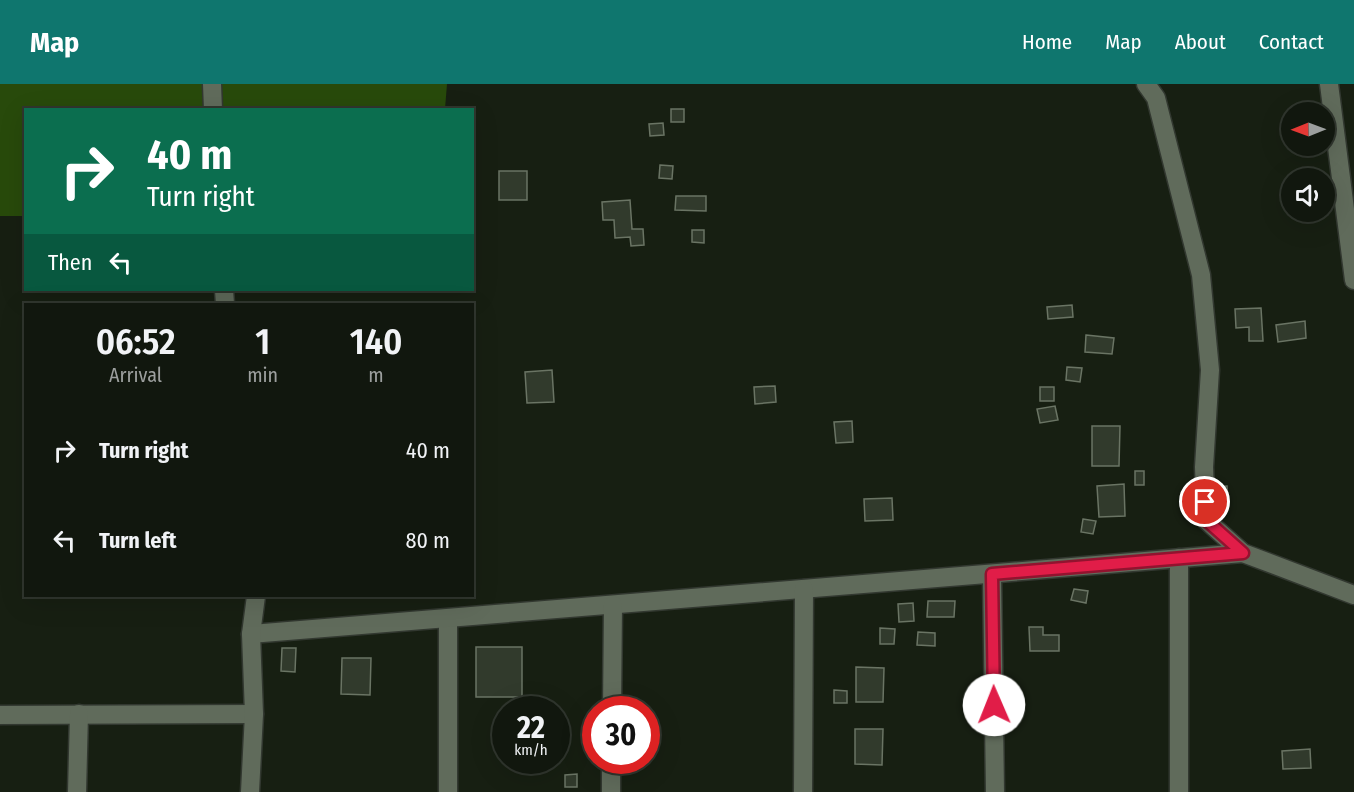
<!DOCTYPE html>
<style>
:root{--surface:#11170e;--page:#1a2017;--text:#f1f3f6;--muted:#9c9f9e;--line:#30362e;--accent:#0f766e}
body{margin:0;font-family:"Fira Sans Condensed",sans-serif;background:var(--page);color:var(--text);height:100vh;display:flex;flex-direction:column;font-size:22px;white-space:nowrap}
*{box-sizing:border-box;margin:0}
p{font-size:20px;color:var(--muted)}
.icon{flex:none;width:33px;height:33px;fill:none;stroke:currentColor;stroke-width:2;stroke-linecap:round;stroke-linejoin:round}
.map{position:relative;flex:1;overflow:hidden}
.drawer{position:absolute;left:24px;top:219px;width:450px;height:294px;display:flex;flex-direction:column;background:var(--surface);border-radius:0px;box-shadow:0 6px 24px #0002,0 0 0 2px var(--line)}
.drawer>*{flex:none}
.hud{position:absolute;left:24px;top:24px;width:450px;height:183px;border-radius:0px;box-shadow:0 6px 24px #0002,0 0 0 2px var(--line);background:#0b6e4f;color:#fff;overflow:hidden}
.needle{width:39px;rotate:269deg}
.tools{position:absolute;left:1281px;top:18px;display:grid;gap:12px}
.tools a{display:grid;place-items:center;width:54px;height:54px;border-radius:50%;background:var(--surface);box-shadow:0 6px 24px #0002,0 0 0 2px var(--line);font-size:30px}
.speed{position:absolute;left:492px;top:612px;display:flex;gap:12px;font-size:30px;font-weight:700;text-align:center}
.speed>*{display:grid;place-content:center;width:78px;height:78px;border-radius:50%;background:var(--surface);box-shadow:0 6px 24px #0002,0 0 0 2px var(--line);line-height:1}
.speed small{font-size:15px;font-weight:400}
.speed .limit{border:9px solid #d22;background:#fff;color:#111}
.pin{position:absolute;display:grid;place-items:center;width:51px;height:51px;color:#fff;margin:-26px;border:3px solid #fff;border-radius:50%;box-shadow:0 2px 6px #0007}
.me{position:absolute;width:66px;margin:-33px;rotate:359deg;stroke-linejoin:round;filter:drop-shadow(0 0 4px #0008)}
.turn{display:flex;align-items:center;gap:21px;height:126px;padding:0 24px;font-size:27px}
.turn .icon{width:78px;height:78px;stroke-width:2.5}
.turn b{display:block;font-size:42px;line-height:51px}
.then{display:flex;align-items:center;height:57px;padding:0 24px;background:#0003;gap:12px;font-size:22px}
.eta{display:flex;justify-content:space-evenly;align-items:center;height:102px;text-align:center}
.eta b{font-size:36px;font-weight:600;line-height:42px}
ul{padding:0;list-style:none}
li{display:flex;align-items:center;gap:18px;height:90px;padding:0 24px}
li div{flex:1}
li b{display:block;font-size:22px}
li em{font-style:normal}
header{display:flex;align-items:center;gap:36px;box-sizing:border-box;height:84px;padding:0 30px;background:var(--accent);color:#fff}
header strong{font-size:28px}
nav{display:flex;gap:33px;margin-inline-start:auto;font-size:21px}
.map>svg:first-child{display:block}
</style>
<header>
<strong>Map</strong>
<nav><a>Home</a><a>Map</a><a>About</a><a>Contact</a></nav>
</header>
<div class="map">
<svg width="1354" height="708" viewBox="0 0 1354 708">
<rect width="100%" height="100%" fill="#171f12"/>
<path fill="#284a0b" d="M0,0H447L445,25L26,26L25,132H0Z"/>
<g fill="#313a2c" stroke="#6a7464" stroke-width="1.5">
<rect x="671" y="25" width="13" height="13"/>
<path d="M663,39L664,51L650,52L649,40Z"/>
<path d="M660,81L673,82L672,95L659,94Z"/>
<rect x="499" y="87" width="28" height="29"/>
<path d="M676,112H706V127L675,126Z"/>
<path d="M630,116L632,145H643L644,161L631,162L630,153L615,154L614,136H603L602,118Z"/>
<path d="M692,146H704V159L692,158Z"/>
<path d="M1072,221L1073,233L1048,235L1047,223Z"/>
<path d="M1261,224L1263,257H1249V243L1236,244L1235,225Z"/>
<path d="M1305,237L1306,254L1278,258L1276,241Z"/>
<path d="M1086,251L1114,254L1112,270L1085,268Z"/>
<path d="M1067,283L1082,284L1080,298L1066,296Z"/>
<path d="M552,286L554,318L527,319L525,288Z"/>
<path d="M775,302L776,318L755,320L754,303Z"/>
<rect x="1040" y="303" width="14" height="14"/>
<path d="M1055,322L1058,336L1040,339L1037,325Z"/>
<path d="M852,337L853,358L836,359L834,338Z"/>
<path d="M1092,342H1120L1119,382H1092Z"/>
<rect x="1135" y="387" width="9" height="14"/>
<path d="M1124,400L1125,432L1099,433L1097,402Z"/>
<path d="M1227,402L1228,418L1212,419L1211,403Z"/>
<path d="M892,414L893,436L865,437L864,415Z"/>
<path d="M1083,435L1096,437L1093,450L1081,448Z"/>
<path d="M1074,505L1088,507L1086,519L1071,516Z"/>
<path d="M928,517H955L954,533H927Z"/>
<path d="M913,519L914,537L899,538L898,520Z"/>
<path d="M1029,543H1043V551H1059V567H1030Z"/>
<path d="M880,544L895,545L894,560H880Z"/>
<path d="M918,548L935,549V562L917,561Z"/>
<rect x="476" y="563" width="46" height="50"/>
<path d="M282,564H296L295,588L281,587Z"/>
<path d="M342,574H371L370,611L341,610Z"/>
<path d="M856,583L884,584L883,618H856Z"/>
<path d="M834,606L847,607V619H834Z"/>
<path d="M855,645H883L882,681L855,680Z"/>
<path d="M1310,665L1311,684L1283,685L1282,667Z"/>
<path d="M577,690V703H565V691Z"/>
</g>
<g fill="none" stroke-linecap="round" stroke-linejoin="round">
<g stroke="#323830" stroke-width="21">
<g id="minor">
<path d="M212,0L213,26"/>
<path d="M1146,0L1156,14L1201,191L1210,286L1204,383L1206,436L1243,469L1354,511"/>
<path d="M1329,0L1354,196"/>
<path d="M224,206L225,220"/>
<path d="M992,490L995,708"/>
<path d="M448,535V708"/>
<path d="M251,550L1243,469"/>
<path d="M612,626L613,521"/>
<path d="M0,631L254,630"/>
<path d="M77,708L79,630"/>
<path d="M250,708L254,630L251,550L256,512"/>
<path d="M611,708V676"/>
<path d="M803,708L804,505"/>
<path d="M1179,708V474"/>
</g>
</g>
<use href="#minor" stroke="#606b5b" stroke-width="18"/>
</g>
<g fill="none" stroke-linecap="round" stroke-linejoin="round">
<g stroke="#92132f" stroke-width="15">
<path id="route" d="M994,621L992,490L1243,469L1206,436L1205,418"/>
</g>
<use href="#route" stroke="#e11d48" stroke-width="10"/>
</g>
</svg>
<div class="tools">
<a><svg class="needle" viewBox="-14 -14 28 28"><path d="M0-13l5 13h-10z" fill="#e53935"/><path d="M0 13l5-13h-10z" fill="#9c9f9e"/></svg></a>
<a><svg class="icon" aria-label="sound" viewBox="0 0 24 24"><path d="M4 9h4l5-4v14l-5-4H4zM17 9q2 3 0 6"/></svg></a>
</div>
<div class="speed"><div>22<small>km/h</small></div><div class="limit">30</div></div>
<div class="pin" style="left:1205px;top:418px;background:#d93025"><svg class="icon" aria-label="arrive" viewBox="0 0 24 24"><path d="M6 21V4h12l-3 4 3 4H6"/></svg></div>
<svg class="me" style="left:994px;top:621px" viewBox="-20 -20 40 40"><circle r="19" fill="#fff"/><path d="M0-13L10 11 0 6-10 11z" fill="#e11d48"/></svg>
<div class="hud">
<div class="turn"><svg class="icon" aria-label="right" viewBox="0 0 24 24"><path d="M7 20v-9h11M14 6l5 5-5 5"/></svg><div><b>40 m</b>Turn right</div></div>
<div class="then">Then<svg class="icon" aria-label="left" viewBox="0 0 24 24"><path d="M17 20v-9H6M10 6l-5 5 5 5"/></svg></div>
</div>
<section class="drawer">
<div class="eta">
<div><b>06:52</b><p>Arrival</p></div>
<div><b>1</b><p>min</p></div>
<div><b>140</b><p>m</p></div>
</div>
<ul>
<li><svg class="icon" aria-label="right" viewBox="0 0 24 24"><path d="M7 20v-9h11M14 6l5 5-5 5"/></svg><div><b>Turn right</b></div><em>40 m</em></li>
<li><svg class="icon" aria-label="left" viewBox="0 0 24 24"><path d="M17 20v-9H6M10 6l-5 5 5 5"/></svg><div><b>Turn left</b></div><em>80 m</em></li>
</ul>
</section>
</div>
